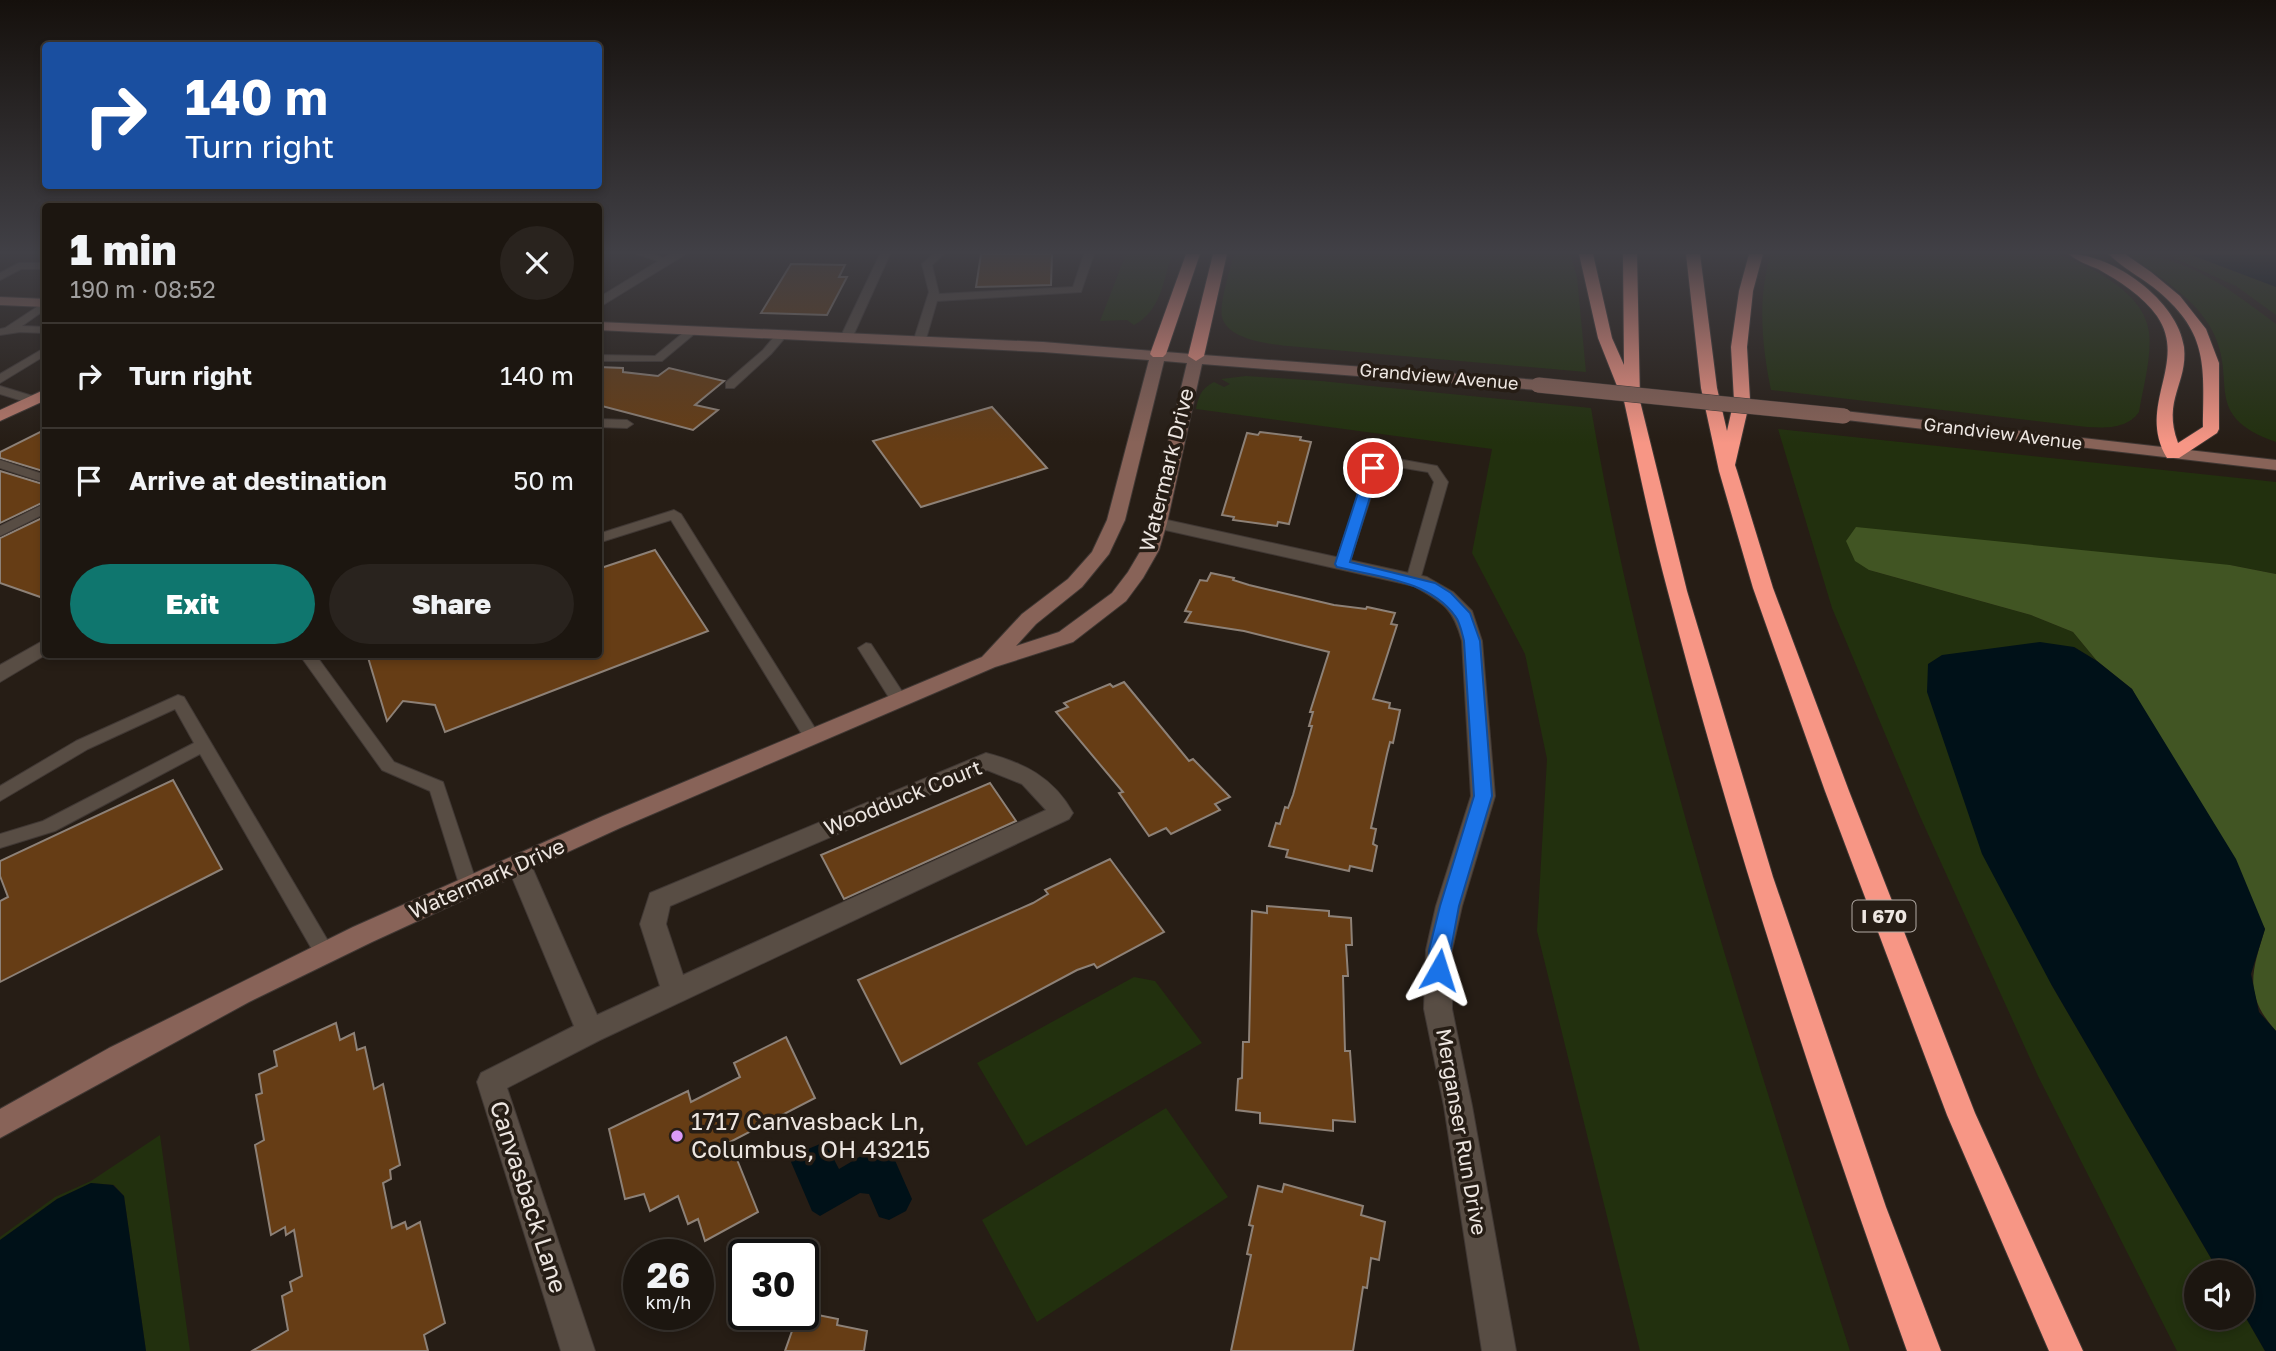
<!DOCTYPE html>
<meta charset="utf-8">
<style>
:root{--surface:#1c1610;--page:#29231e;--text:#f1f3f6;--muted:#a09f9f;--line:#3a3530;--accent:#0f766e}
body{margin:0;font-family:"Golos Text",sans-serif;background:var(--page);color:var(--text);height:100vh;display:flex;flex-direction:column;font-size:26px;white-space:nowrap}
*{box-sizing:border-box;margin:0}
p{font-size:23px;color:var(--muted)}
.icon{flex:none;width:38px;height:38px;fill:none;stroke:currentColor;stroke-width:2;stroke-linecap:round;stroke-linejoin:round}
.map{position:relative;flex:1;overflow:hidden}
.drawer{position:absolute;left:42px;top:203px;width:560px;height:455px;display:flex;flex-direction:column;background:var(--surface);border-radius:7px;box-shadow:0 4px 10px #0003,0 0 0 2px var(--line)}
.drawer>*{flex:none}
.top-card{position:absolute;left:42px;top:42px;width:560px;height:147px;border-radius:7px;box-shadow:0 4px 10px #0003,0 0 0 2px var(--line);background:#1a4fa0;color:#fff;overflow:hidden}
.fabs{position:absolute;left:2184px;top:1260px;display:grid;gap:14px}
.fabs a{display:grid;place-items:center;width:70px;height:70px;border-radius:50%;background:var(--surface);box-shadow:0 4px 10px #0003,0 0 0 2px var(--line);font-size:35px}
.speed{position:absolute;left:623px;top:1239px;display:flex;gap:14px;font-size:35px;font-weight:700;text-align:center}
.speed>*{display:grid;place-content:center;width:91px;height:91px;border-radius:50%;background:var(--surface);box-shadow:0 4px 10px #0003,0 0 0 2px var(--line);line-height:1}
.speed small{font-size:18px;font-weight:400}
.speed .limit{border:4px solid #111;border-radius:10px;background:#fff;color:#111}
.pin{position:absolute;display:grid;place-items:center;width:60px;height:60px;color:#fff;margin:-30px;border:4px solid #fff;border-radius:50%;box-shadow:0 2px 7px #0007}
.me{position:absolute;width:77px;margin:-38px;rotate:6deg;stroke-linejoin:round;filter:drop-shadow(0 0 5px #0008)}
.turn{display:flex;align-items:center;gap:24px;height:147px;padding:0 28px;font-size:32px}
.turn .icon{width:91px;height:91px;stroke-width:2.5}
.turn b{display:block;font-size:49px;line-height:60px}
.round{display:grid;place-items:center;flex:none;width:74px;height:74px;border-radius:37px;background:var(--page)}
.summary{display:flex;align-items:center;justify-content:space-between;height:119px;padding:0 28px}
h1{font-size:42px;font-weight:800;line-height:52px}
.primary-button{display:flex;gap:14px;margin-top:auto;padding:14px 28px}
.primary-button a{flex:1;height:80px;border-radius:42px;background:var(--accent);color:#fff;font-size:28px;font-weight:800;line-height:80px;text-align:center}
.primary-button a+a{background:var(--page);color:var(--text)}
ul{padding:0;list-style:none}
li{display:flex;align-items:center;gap:21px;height:105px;padding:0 28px;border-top:2px solid var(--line)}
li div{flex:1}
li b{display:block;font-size:26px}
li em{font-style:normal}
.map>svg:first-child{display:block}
</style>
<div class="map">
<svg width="2276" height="1351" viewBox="0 0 2276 1351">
<rect width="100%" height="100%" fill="#261d15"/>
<g fill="#22300e">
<path d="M1126,254H1172C1163,281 1161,311 1134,325L1127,320L1100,321Z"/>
<path d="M1234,254H1570L1577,277L1586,372L1288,346C1270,344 1231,340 1223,320C1217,308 1231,268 1234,254Z"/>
<path d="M1771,254H2058C2091,267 2144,292 2149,332C2152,357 2143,387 2139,412C2127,429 2106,428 2087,427L1771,390C1762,347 1757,297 1771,254Z"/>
<path d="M2128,254C2186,254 2232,291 2276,324V442C2197,414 2242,379 2209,325C2191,295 2156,275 2128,254Z"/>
<path d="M2165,254H2189L2276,287V315L2236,286Z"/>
<path d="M1246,376L1321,381L1591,408C1646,730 1751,1040 1850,1351H1640L1537,931L1547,759L1525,654L1472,553L1492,449L1196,409C1199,395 1201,389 1214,382L1224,387L1230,384L1221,379Z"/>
<path d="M1778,429L2276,482V574L2230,565L1869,570L2031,615L2073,632L2097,661L2074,647L2051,984L2219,1272H2196V1318H2242V1311L2265,1351H2177L2038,1076L1918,812L1832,608Z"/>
<path d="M1134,977L1155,981L1202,1043L1026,1146L977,1063Z"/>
<path d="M1166,1108L1228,1197L1037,1322L982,1220Z"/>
<path d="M160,1135L190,1351H146L124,1196L114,1185L91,1183L57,1199L0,1240V1237L55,1197L91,1181Z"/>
</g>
<path fill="#415523" d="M1856,527L2230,565L2276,574V1031C2243,994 2252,972 2265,929L2132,689L2097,661L2073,632L2031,615L1869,570L1855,561L1846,541Z"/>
<g fill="#001118">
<path d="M2189,254H2276V287Z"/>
<path d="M2040,642L2074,647L2097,661L2132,689L2236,859L2265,929L2251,974L2259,1012L2276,1031V1351H2265L2242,1311V1272H2219L2051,984L1982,854L1927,692L1928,664L1942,655Z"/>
<path d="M820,1144L827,1146L839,1169L878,1146L890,1149L912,1199L906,1211L889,1220L879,1217L869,1194L860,1193L820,1216L812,1211L791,1162L796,1154Z"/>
<path d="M91,1183L113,1185L124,1196L146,1351H0V1240L57,1199Z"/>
</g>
<g fill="#663d15" stroke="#8d8177" stroke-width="2">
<path d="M981,254H1052L1051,285L976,287Z"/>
<path d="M791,264L845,265L839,277H847L827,315L761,313Z"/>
<path d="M598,367L623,368V372L658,376L669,368L724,381L695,405L718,410L693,430L598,405Z"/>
<path d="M992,407L1047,468L921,507L873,441Z"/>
<path d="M46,429V472L0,458V452Z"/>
<path d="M1260,432L1301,437L1300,440L1311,442L1289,524L1278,522L1277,526L1233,520L1234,517L1222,515L1247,433L1258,435Z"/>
<path d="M0,471L46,485V501L0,523Z"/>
<path d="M46,516V599L0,583V538Z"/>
<path d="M655,550L708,631L445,732L435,705L403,701L387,721L367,654H598V569Z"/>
<path d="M1211,573L1234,578L1233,580L1249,585L1334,605L1366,609L1367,607L1395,613L1391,624L1397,625L1373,699L1390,703L1389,708L1400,710L1393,743L1390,742L1387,754L1371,828L1376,829L1373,844L1377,846L1372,871L1350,866L1349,871L1286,857L1288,850L1269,846L1276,823L1280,824L1285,807L1288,808L1293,795L1312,726H1309L1313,712H1310L1329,652L1244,631L1185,622L1191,612L1185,611L1200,580L1207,581Z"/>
<path d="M1124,682L1189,761L1193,759L1230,797L1215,804L1220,810L1171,834L1166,828L1149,836L1119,793L1123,792L1056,712L1068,707L1064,703L1110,684L1113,687Z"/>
<path d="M173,780L222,869L0,982V901L8,897L0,876V861Z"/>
<path d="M990,783L1016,821L844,899L821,855Z"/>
<path d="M1110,859L1164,932L1097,968L1094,964L1077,970L901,1064L858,980L1033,903L1048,894L1045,890Z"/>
<path d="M1267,906L1329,911V916L1351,918L1352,945H1346L1348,976H1343L1345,1051H1350L1355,1122L1333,1120V1131L1260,1123V1113L1236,1110L1238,1079L1242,1078L1243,1042H1249L1252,911L1267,913Z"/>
<path d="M336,1023L340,1040L354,1033L357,1050L365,1047L374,1089L383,1084L400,1165L390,1170L391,1179L383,1183L392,1228L405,1222L407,1229L420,1222L445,1323L424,1335L428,1351H252L288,1330L282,1296L292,1291L290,1282L302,1276L294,1230L286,1235L285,1227L271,1235L255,1145L264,1140L256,1095L262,1093L259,1074L277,1066L274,1051Z"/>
<path d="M786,1037L815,1098L730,1142L758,1212L705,1241L698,1219L688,1224L678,1196L650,1211L644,1194L625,1199L609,1129L688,1091L691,1102L740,1077L734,1063Z"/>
<path d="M1284,1184L1363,1206L1361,1215L1385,1222L1379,1260L1371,1258L1367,1288L1363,1287L1353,1351H1231L1251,1255L1247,1254L1253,1226L1249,1225L1258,1186L1282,1192Z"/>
<path d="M803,1312L838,1319L837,1325L867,1331L864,1351H785L798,1314Z"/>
</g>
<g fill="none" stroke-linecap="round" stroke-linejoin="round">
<g stroke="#403834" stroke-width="2">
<g id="lane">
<path d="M636,254H653L673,261L668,264Z"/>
<path d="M880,254H890L853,336L843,338L841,336Z"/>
<path d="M933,254H944L932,265L939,294L1073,287L1084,254H1094L1081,292L937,301L926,339L920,342L914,339L929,292L922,264Z"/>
<path d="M46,263V269H21L0,280V273L19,263Z"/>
<path d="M46,301V309L22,326L46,327V333L20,332L0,335V329L5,328Z"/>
<path d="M689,328L699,330L662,361H598V355L655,356Z"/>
<path d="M779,331L789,333L771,354L734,388H726V382L763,350Z"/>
<path d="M46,347V355L0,383V374Z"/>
<path d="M0,386L36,397L38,400L32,404L0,394Z"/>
<path d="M598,419L627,420L633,424L627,428L598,427Z"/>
<path d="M1398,459L1437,466L1448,482L1420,580L1413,585L1406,580L1434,482L1428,472L1398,467L1379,472L1349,564L1342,568L1335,564L1367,469L1368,466Z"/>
<path d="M0,460L46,475V483L0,468Z"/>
<path d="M46,503V513L0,536V526Z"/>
<path d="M674,510L681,514L818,733L820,737L818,741H806L671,520L598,543V534Z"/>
<path d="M866,643L871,644L905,696L907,700L905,704H893L858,648Z"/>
<path d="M299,654H315L394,762L443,782L478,887L476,892L469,894L462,892L460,887L430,791L382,770Z"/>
<path d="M178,695L184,697L331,946L334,952L331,958L324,960L317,958L200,754L55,831L0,848V834L43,821L194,743L175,709L88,749L0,801V786L76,741Z"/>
</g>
</g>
<g stroke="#403834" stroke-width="2">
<g id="street">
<path d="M670,254H686L598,308V298Z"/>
<path d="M1158,518L1427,577L1453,592L1472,611L1482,641L1495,796L1462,906L1452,950V1009L1472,1106L1516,1351H1482L1444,1106L1424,1009L1426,950L1436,906L1471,796L1462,641C1453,607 1443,603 1414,586L1152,527L1149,523L1152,519Z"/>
<path d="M46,639L47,654L0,682V665Z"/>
<path d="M986,753C1024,763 1053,777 1073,813L1069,819L600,1040L507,1088L595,1351H561L477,1082L481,1073L574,1026L507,865L510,858L519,855L528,858L597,1015L660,986L640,924L650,893ZM987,770L1022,784L1046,810L683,975L666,924L670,906Z"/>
</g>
</g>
<g stroke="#403834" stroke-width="2">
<g id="secondary">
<path d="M0,297L46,299V307L0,305Z"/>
<path d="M598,322L1043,342L1190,354L1196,351L1203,355L1538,380L1546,385L1538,390L1202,364L1167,523L1159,550L1143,578L1126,601L1073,642L995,667L620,828L372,942L249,1002L0,1138V1109L109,1048L353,927L603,816L982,657L1022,614L1068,579L1092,552L1107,520L1149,360L1043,352L598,330ZM1164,361L1187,363L1149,523L1141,550L1128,572L1112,593L1059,632L1016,646L1036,624L1082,587L1109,554L1125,520Z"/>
<path d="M1844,411L2276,460V470L1838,419L1836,416Z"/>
</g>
</g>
<g stroke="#403834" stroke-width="2">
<path id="primary" d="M46,389V400L0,421V410Z"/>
</g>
<g stroke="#403834" stroke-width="2">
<g id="highway">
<path d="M1186,254H1200L1166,354L1163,357H1153L1150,354Z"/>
<path d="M1213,254H1227L1204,356L1196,361L1188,356Z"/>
<path d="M1579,254H1593L1612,338L1624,365L1623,254H1637L1640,401L1687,591L1773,877L1886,1207L1941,1351H1907C1818,1102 1735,849 1668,592C1651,529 1638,465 1624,401V390L1617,386L1598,338Z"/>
<path d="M1686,254H1700L1717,388L1727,431L1734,400L1731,347L1739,291L1749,254H1763L1753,291L1747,347L1750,400L1735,465L1737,471L1773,588L1849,791L1975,1113L2083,1351H2049L1947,1115L1825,791L1753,588L1719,471L1701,388Z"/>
<path d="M2069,254C2113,254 2178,301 2184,347C2188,384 2162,399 2178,443L2203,427C2204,362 2208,331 2153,287C2139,276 2121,267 2109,254H2125L2151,272L2180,296L2206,329L2219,363V429L2217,433L2179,458H2167C2136,405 2189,363 2157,316C2143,296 2119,281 2098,269C2088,265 2077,261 2069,254Z"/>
</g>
</g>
<use href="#lane" fill="#584d44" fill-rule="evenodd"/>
<use href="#street" fill="#584d44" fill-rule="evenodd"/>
<use href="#secondary" fill="#886358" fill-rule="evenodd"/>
<use href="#primary" fill="#b7796b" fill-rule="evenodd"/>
<use href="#highway" fill="#f79685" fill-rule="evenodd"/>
<g stroke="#403834" stroke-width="16" stroke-linecap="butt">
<path id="secondary-bridge" d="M1538,385L1844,416"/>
</g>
<use href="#secondary-bridge" stroke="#886358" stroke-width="15"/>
</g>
<linearGradient id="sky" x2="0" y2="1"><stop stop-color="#15100c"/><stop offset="0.57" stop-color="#414046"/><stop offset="1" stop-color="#414046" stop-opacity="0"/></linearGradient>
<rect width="2276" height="443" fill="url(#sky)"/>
<path fill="#1a73e8" stroke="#114b97" stroke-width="2" d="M1373,465L1379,468L1350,562L1435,583L1451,593L1470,613L1480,641L1492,796L1459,906L1446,976L1439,978L1432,976L1429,970V950L1440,906L1474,796L1464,641C1462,633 1460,622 1455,616C1429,580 1377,577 1337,567L1335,564L1366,468Z"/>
<circle fill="#da9af6" stroke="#261d15" stroke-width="2.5" cx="677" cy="1136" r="7"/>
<g text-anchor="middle" stroke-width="7" stroke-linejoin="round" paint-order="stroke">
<g font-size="18" fill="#ede6e1" stroke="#261d15">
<text transform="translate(1439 377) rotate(5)" y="6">Grandview Avenue</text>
<text transform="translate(2003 434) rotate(7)" y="6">Grandview Avenue</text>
</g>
<rect fill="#261d15" stroke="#b1aaa4" stroke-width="2" x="1852.5" y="900.5" width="63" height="31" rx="5"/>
<g font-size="19" font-weight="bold" fill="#ede6e1">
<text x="1884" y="923">I 670</text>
</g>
<g font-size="21" fill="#ede6e1" stroke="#261d15">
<text transform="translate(1167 470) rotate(-76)" y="7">Watermark Drive</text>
<text transform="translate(903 798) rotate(-22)" y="7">Woodduck Court</text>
<text transform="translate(487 879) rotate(-24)" y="7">Watermark Drive</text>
<text transform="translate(1461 1132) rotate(80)" y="7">Merganser Run Drive</text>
</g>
<g font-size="24" fill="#ede6e1" stroke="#261d15" text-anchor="start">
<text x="691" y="1130">1717 Canvasback Ln,<tspan x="691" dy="28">Columbus, OH 43215</tspan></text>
</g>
<g font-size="24" fill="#ede6e1" stroke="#261d15">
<text transform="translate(528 1197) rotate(72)" y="8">Canvasback Lane</text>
</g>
</g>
</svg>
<div class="fabs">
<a><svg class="icon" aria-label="sound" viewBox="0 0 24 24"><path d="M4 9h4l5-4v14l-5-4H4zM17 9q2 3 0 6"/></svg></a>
</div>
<div class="speed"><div>26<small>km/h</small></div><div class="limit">30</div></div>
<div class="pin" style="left:1373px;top:468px;background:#d93025"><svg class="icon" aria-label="arrive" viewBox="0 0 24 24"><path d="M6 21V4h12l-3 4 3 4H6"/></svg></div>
<svg class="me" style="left:1439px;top:970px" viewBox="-20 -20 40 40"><path d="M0-17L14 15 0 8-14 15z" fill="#1a73e8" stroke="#fff" stroke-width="4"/></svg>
<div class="top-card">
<div class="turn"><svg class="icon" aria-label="right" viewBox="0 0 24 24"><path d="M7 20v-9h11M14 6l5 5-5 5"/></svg><div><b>140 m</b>Turn right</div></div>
</div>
<section class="drawer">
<div class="summary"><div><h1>1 min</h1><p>190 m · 08:52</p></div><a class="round"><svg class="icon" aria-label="close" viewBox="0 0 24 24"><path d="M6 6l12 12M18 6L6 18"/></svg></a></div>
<ul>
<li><svg class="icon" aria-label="right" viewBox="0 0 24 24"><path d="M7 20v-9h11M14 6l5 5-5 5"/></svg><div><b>Turn right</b></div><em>140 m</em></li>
<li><svg class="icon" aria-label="arrive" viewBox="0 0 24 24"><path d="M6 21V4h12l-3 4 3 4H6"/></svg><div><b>Arrive at destination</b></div><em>50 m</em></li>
</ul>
<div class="primary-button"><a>Exit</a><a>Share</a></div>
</section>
</div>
